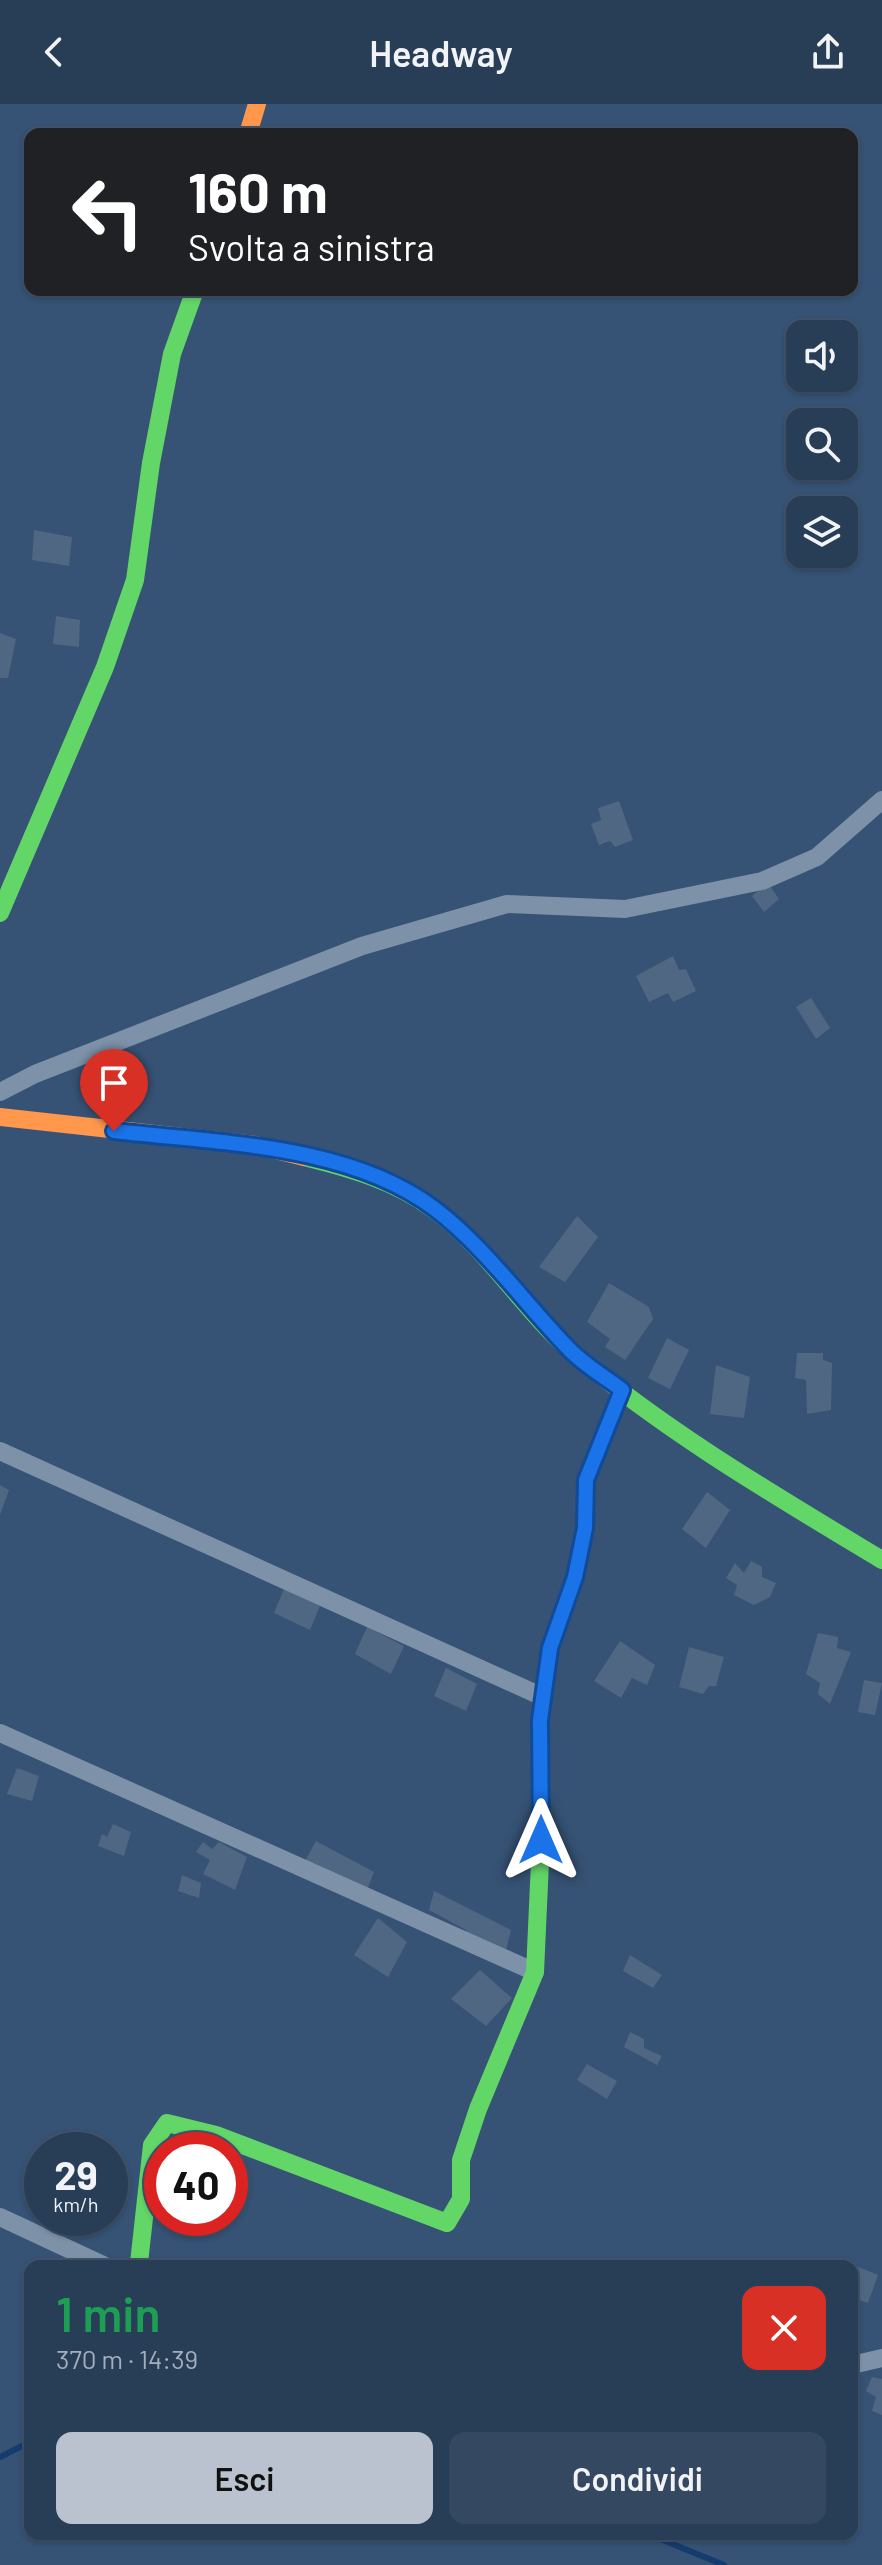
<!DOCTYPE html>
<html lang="it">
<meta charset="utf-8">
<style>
:root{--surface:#283e57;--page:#344961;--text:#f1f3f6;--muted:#a5aeba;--line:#44576d;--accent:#b9c2ce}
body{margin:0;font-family:Barlow,sans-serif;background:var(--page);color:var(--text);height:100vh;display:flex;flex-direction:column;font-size:30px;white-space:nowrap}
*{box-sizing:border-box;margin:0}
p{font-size:26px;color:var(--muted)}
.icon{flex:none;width:44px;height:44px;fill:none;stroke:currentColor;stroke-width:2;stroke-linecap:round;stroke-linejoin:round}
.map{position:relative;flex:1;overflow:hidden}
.sheet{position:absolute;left:24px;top:2156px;width:834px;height:280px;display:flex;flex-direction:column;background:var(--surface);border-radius:16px;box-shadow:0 2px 6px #0004,0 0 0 2px var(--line)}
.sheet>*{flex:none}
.banner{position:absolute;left:24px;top:24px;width:834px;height:168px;border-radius:16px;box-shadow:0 2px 6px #0004,0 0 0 2px var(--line);background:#202124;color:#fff;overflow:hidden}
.fabs{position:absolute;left:786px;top:216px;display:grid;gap:16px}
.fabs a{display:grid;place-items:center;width:72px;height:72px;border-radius:16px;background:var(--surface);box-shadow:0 2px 6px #0004,0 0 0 2px var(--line);font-size:40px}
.speed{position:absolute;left:24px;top:2028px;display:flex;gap:16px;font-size:40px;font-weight:700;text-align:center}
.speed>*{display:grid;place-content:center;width:104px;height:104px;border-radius:50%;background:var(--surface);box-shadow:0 2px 6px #0004,0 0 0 2px var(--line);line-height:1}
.speed small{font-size:20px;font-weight:400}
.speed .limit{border:12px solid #d22;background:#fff;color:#111}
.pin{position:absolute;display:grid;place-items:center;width:68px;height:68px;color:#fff;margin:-82px -34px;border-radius:50% 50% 50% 0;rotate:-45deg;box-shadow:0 0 8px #0007}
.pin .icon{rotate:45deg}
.me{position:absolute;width:88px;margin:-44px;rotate:0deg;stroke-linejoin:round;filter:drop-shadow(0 0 6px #0008)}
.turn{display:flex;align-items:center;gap:28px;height:168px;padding:0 32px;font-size:36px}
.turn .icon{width:104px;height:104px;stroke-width:2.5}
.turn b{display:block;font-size:56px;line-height:68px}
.round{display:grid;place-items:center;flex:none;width:84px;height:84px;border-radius:16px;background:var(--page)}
.headline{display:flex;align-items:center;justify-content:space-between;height:136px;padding:0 32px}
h1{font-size:48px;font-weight:600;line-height:60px;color:#1e9e55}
.button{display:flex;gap:16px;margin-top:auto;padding:16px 32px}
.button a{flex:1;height:92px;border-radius:16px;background:var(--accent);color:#111;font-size:32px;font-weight:600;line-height:92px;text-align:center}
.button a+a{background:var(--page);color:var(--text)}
header{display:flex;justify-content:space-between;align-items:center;height:104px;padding:0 32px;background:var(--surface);font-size:36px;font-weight:600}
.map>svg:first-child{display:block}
</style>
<header><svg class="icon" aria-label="back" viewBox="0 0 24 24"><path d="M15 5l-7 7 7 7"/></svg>Headway<svg class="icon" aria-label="share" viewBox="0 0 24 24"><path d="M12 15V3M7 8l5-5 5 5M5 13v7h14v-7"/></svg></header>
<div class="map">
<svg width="882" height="2461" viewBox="0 0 882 2461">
<rect width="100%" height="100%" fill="#365274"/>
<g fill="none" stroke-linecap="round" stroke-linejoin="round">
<g stroke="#153c6e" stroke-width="6">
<path d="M0,2353L30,2338"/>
<path d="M648,2430L724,2461"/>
</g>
</g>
<g fill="#506783">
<path d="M34,426L72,433L69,462L32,456Z"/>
<path d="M56,512L80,516L79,543L53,540Z"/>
<path d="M0,529L16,535L8,574H0Z"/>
<path d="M619,697L633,736L615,743L610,737L599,741L591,720L601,716L598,704Z"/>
<path d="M768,779L779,795L764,808L752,792Z"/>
<path d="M673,852L679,866L686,865L696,887L673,898L668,889L649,898L636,872Z"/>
<path d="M811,894L830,924L816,935L796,903Z"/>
<path d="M577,1112L598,1133L565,1178L539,1163Z"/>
<path d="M609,1179L649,1203L653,1215L625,1256L605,1243L610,1235L587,1218Z"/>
<path d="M667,1234L689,1246L670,1285L648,1274Z"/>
<path d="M797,1249H823V1256L832,1259L831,1306L807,1310L806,1276L795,1274Z"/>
<path d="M716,1261L750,1273L744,1314L710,1310Z"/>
<path d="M0,1381L9,1386L0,1411Z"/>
<path d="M707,1388L730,1406L706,1444L682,1425Z"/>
<path d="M751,1457L762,1463V1473L776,1479L770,1493L754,1501L734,1491L737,1481L726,1474L735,1459L744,1469Z"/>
<path d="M284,1485L320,1502L310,1526L274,1509Z"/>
<path d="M367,1523L404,1542L391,1570L355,1550Z"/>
<path d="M818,1529L838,1533L837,1544L851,1548L830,1600L818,1590L820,1579L806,1570Z"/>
<path d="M620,1537L655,1561L647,1581L632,1574L621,1594L594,1577Z"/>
<path d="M689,1543L724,1553L716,1582H709L703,1590L679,1583Z"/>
<path d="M446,1564L477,1580L466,1607L434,1592Z"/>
<path d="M864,1576L882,1579L875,1611L858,1608Z"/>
<path d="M17,1664L39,1672L32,1697L7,1690Z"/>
<path d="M113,1720L131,1728L124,1752L98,1742L102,1730L107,1733Z"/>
<path d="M316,1737L374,1768L367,1786L305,1757Z"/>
<path d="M203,1738L212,1745L219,1738L247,1753L235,1786L203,1770L210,1756L196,1748Z"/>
<path d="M182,1771L201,1779L199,1794L178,1787Z"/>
<path d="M434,1787L511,1826L506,1846L468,1832L466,1826L429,1806Z"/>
<path d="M378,1814L407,1838L388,1873L354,1851Z"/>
<path d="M630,1851L662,1871L653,1884L623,1867Z"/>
<path d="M480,1866L512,1894L486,1922L451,1895Z"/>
<path d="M630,1928L644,1935V1944L662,1952L657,1961L624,1943Z"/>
<path d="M587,1960L617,1977L607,1995L577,1976Z"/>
<path d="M842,2156L878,2171L868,2199L852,2194V2162H840Z"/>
<path d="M872,2273L882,2275V2311L872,2307L876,2293L866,2287Z"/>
</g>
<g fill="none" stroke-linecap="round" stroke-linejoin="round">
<g stroke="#7d92a8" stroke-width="18">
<path d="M0,988L35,970L362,842L507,800L625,805L762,777L817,753L882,696"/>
<path d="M0,1347L543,1593"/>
<path d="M0,1629L535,1868"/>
<path d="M0,2113L105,2162"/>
<path d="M852,2261L882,2254"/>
</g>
<g stroke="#63d668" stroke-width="18">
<path d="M0,809L105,563L135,476L151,359L172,250L195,186"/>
<path d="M304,1053C349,1064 395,1077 433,1105C487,1144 523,1206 573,1249C668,1329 776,1392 882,1456"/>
<path d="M134,2162L139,2159L152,2041L167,2019L216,2031L447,2119L461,2095V2056L478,2005L535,1868L541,1736L540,1616L550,1544L575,1473"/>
</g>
<g stroke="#ff974d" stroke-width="18">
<path d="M248,30L257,0"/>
<path d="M0,1013L255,1041L304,1053"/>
<path d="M575,1473L585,1424L586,1376L622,1286"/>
</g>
</g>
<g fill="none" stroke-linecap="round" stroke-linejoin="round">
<g stroke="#114b97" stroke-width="20">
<path id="route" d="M114,1027C217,1039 349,1040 435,1105C486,1144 525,1200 569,1245C584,1261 605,1273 622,1286L586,1376L585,1424L575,1473L550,1544L540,1616L541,1736"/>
</g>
<use href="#route" stroke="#1a73e8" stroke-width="14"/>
</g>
</svg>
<div class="fabs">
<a><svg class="icon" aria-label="sound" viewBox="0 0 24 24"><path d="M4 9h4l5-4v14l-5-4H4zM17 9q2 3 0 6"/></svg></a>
<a><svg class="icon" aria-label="search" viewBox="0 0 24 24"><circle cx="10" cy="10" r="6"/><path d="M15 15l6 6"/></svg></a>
<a><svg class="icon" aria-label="layers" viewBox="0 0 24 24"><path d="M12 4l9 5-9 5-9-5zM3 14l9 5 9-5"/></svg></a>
</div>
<div class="speed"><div>29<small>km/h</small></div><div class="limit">40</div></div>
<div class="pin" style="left:114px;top:1027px;background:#d93025"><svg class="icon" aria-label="arrive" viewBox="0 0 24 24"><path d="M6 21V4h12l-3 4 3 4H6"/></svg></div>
<svg class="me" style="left:541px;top:1736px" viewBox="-20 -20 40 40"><path d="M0-17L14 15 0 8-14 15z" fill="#1a73e8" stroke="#fff" stroke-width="4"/></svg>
<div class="banner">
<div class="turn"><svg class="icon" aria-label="left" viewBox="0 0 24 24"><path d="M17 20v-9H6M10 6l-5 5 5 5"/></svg><div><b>160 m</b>Svolta a sinistra</div></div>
</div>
<section class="sheet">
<div class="headline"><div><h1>1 min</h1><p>370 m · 14:39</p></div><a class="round" style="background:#d93025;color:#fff"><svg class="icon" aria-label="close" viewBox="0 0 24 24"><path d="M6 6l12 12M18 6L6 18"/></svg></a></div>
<div class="button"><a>Esci</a><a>Condividi</a></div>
</section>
</div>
